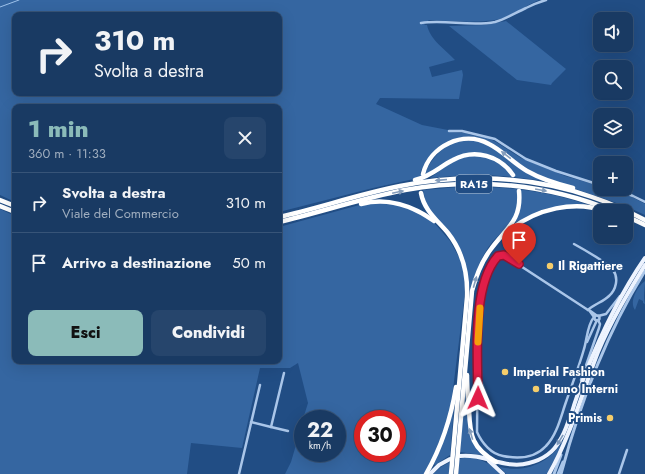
<!DOCTYPE html>
<html lang="it">
<meta charset="utf-8">
<style>
:root{--surface:#193a63;--page:#26456c;--text:#f1f3f6;--muted:#9fadbe;--line:#375478;--accent:#8bbbb9}
body{margin:0;font-family:Jost,sans-serif;background:var(--page);color:var(--text);height:100vh;display:flex;flex-direction:column;font-size:15px;white-space:nowrap}
*{box-sizing:border-box;margin:0}
p{font-size:13px;color:var(--muted)}
.icon{flex:none;width:22px;height:22px;fill:none;stroke:currentColor;stroke-width:2;stroke-linecap:round;stroke-linejoin:round}
.map{position:relative;flex:1;overflow:hidden}
.details{position:absolute;left:12px;top:104px;width:270px;height:260px;display:flex;flex-direction:column;background:var(--surface);border-radius:8px;box-shadow:0 4px 16px #0002,0 0 0 1px var(--line)}
.details>*{flex:none}
.banner{position:absolute;left:12px;top:12px;width:270px;height:84px;border-radius:8px;box-shadow:0 4px 16px #0002,0 0 0 1px var(--line);background:#193a63;color:var(--text);overflow:hidden}
.tools{position:absolute;left:593px;top:12px;display:grid;gap:8px}
.tools a{display:grid;place-items:center;width:40px;height:40px;border-radius:8px;background:var(--surface);box-shadow:0 4px 16px #0002,0 0 0 1px var(--line);font-size:20px}
.speed{position:absolute;left:294px;top:410px;display:flex;gap:8px;font-size:20px;font-weight:700;text-align:center}
.speed>*{display:grid;place-content:center;width:52px;height:52px;border-radius:50%;background:var(--surface);box-shadow:0 4px 16px #0002,0 0 0 1px var(--line);line-height:1}
.speed small{font-size:10px;font-weight:400}
.speed .limit{border:6px solid #d22;background:#fff;color:#111}
.pin{position:absolute;display:grid;place-items:center;width:34px;height:34px;color:#fff;margin:-41px -17px;border-radius:50% 50% 50% 0;rotate:-45deg;box-shadow:0 0 4px #0007}
.pin .icon{rotate:45deg}
.me{position:absolute;width:44px;margin:-22px;rotate:1deg;stroke-linejoin:round;filter:drop-shadow(0 0 3px #0008)}
.turn{display:flex;align-items:center;gap:14px;height:84px;padding:0 16px;font-size:18px}
.turn .icon{width:52px;height:52px;stroke-width:2.5}
.turn b{display:block;font-size:28px;line-height:34px}
.round{display:grid;place-items:center;flex:none;width:42px;height:42px;border-radius:8px;background:var(--page)}
.overview{display:flex;align-items:center;justify-content:space-between;height:68px;padding:0 16px}
h1{font-size:24px;font-weight:800;line-height:30px;color:var(--accent)}
.cta{display:flex;gap:8px;margin-top:auto;padding:8px 16px}
.cta a{flex:1;height:46px;border-radius:8px;background:var(--accent);color:#111;font-size:16px;font-weight:800;line-height:46px;text-align:center}
.cta a+a{background:var(--page);color:var(--text)}
ul{padding:0;list-style:none}
li{display:flex;align-items:center;gap:12px;height:60px;padding:0 16px;border-top:1px solid var(--line)}
li div{flex:1}
li b{display:block;font-size:15px}
li em{font-style:normal}
.map>svg:first-child{display:block}
</style>
<div class="map">
<svg width="645" height="474" viewBox="0 0 645 474">
<rect width="100%" height="100%" fill="#214d84"/>
<g fill="#3566a1" fill-rule="evenodd">
<path d="M0,0H539C527,5 516,13 503,18C485,24 448,21 429,20L424,25H427C430,40 445,49 455,60L429,67L432,77L462,70L463,75L459,99L380,98L376,104L422,125L448,130V132L466,133L471,135L488,138L496,142L521,158L565,176L600,186V189C616,189 631,196 645,204V215C612,199 576,191 542,176C528,170 516,161 503,152C498,148 494,144 488,141C460,128 429,146 420,174L425,173C435,150 458,132 484,143C491,146 497,151 503,155C517,163 531,172 545,181L513,177L477,174L430,178L456,159L475,155L497,160L515,175L508,165L498,158L482,153H470L459,155L441,167L414,179L373,188L279,212V107H15V202L0,195ZM15,15H279V93H15Z"/>
<path d="M506,21L566,69L552,83L551,85L517,80L449,26L485,25Z"/>
<path d="M459,187C501,186 545,190 585,204L554,207L541,210L515,223C520,213 522,203 521,192L518,191C518,198 519,207 516,213C512,225 501,232 493,241C481,256 475,273 470,291L467,269L463,254L429,210L425,199L423,190Z"/>
<path d="M373,203L400,205L429,218L437,226L450,241L460,259L463,269L465,280L464,301L450,413L435,452L424,474H285L291,462L303,421V453H337V419H303L308,403L298,363L290,368H260L242,448L191,443L187,474H0V209L15,216V361H279V227L363,204ZM363,419H397V453H363Z"/>
<path d="M645,281C645,289 643,296 645,304L643,303V301L639,299L635,310C629,301 637,287 645,281Z"/>
<path d="M465,395L467,396L468,429L470,436L481,455L460,452Z"/>
<path d="M454,406L450,455L435,465L434,464L449,428Z"/>
<path d="M566,435L565,438L547,474H506L500,467C529,474 554,460 566,435Z"/>
<path d="M467,457C481,459 491,463 500,474H458L459,459Z"/>
<path d="M450,462L449,474H433L441,467Z"/>
</g>
<g fill="none" stroke-linecap="round" stroke-linejoin="round">
<path stroke="#9dc1ea" stroke-width="1" d="M0,7L19,0"/>
<g stroke="#aac6e9" stroke-width="2.5">
<path d="M421,23C445,19 470,27 495,22C506,19 515,13 526,8C532,5 539,2 546,0"/>
<path d="M449,131H462L495,139L526,159L556,171L600,185"/>
<path d="M614,189L633,196L645,202"/>
<path d="M574,244C583,249 608,263 613,270C619,278 616,290 609,296C603,302 594,304 588,310"/>
<path d="M589,310L594,317C587,325 587,340 584,349C579,367 572,384 566,402C561,416 557,435 546,446C535,458 518,459 503,456C491,454 482,443 477,432L478,323L480,308L484,285L490,268L496,258L500,255L507,257L588,310H589L596,315"/>
<circle cx="597" cy="318" r="2.5"/>
<path d="M598,316L606,314L620,296"/>
<path d="M587,342L597,320"/>
<path d="M581,380L599,328L600,324L598,320"/>
<path d="M251,422L271,427L284,373"/>
<path d="M271,427L288,431"/>
<path d="M239,474L260,385"/>
<path d="M619,474L627,450"/>
</g>
<g stroke="#aac6e9" stroke-width="3">
<path d="M554,474L561,455"/>
<path d="M558,474L563,462"/>
<path d="M561,474C580,403 606,334 645,271"/>
</g>
<g stroke="#edf3fe" stroke-width="4">
<path d="M460,456C484,453 505,470 529,463C542,460 554,452 560,440C566,431 568,421 572,412C576,398 581,385 586,372C602,332 621,293 645,258"/>
<path d="M489,461L503,474"/>
<path d="M430,474L439,465L450,459"/>
<path d="M549,474C571,435 582,393 598,352C611,321 628,293 645,265"/>
</g>
<g stroke="#fff" stroke-width="4.5">
<path d="M423,174C430,146 463,130 489,144C503,151 513,163 527,171C541,179 557,184 573,188"/>
<path d="M415,180C432,176 439,167 453,160C475,148 500,156 513,175"/>
<path d="M421,193C424,210 437,220 448,233C463,252 468,273 467,297L451,474"/>
<path d="M0,200L15,206"/>
<path d="M361,204C387,197 413,206 434,221"/>
<path d="M0,206L15,212"/>
<path d="M626,216L645,225"/>
<path d="M279,217C319,208 359,194 400,186C461,173 533,176 592,197C610,203 628,211 645,220"/>
<path d="M279,222C321,212 363,198 405,190C475,177 548,184 613,211"/>
<path d="M511,229C537,209 574,200 605,211"/>
<path d="M467,375C467,387 468,398 469,410C470,436 472,448 496,462"/>
<path d="M426,474C442,446 451,418 456,387"/>
<path d="M456,474L472,291C476,276 481,262 491,249C506,228 522,221 519,191"/>
</g>
</g>
<defs><path id="oneway-solid" d="M-6-.8H1V-3.2L6.5 0L1 3.2V.8H-6Z"/></defs>
<g fill="#859dbb">
<use href="#oneway-solid" transform="translate(506 155) rotate(-143)"/>
<use href="#oneway-solid" transform="translate(441 180) rotate(175)"/>
<use href="#oneway-solid" transform="translate(541 190) rotate(10)"/>
<use href="#oneway-solid" transform="translate(398 192) rotate(-12)"/>
<use href="#oneway-solid" transform="translate(475 282) rotate(-74)"/>
<use href="#oneway-solid" transform="translate(471 434) rotate(-106)"/>
</g>
<use fill="#7d98bb" href="#oneway-solid" transform="translate(560 440) rotate(121)"/>
<g fill="none" stroke-linecap="round" stroke-linejoin="round">
<g stroke="#92132f" stroke-width="10">
<path id="route" d="M478,398C478,360 471,285 498,256L504,255L519,264"/>
</g>
<use href="#route" stroke="#e11d48" stroke-width="7"/>
<path stroke="#f59e0b" stroke-width="7" d="M478,342L480,308"/>
</g>
<g fill="#f5cd6b" stroke="#214d84" stroke-width="1.5">
<circle cx="550" cy="266" r="4"/>
<circle cx="505" cy="372" r="4"/>
<circle cx="536" cy="389" r="4"/>
<circle cx="610" cy="418" r="4"/>
</g>
<g text-anchor="middle" stroke-width="4" stroke-linejoin="round" paint-order="stroke">
<rect fill="#214d84" stroke="#bccada" stroke-width="1" x="456" y="175" width="36" height="18" rx="3"/>
<g font-size="11" font-weight="bold" fill="#fff">
<text x="474" y="188">RA15</text>
</g>
<g font-size="12" font-weight="bold" fill="#fff" stroke="#214d84" text-anchor="start">
<text x="558" y="270">Il Rigattiere</text>
<text x="513" y="376">Imperial Fashion</text>
<text x="544" y="393">Bruno Interni</text>
<text x="602" y="422" text-anchor="end">Primis</text>
</g>
</g>
</svg>
<div class="tools">
<a><svg class="icon" aria-label="sound" viewBox="0 0 24 24"><path d="M4 9h4l5-4v14l-5-4H4zM17 9q2 3 0 6"/></svg></a>
<a><svg class="icon" aria-label="search" viewBox="0 0 24 24"><circle cx="10" cy="10" r="6"/><path d="M15 15l6 6"/></svg></a>
<a><svg class="icon" aria-label="layers" viewBox="0 0 24 24"><path d="M12 4l9 5-9 5-9-5zM3 14l9 5 9-5"/></svg></a>
<a>+</a>
<a>−</a>
</div>
<div class="speed"><div>22<small>km/h</small></div><div class="limit">30</div></div>
<div class="pin" style="left:519px;top:264px;background:#d93025"><svg class="icon" aria-label="arrive" viewBox="0 0 24 24"><path d="M6 21V4h12l-3 4 3 4H6"/></svg></div>
<svg class="me" style="left:478px;top:398px" viewBox="-20 -20 40 40"><path d="M0-17L14 15 0 8-14 15z" fill="#e11d48" stroke="#fff" stroke-width="4"/></svg>
<div class="banner">
<div class="turn"><svg class="icon" aria-label="right" viewBox="0 0 24 24"><path d="M7 20v-9h11M14 6l5 5-5 5"/></svg><div><b>310 m</b>Svolta a destra</div></div>
</div>
<section class="details">
<div class="overview"><div><h1>1 min</h1><p>360 m · 11:33</p></div><a class="round"><svg class="icon" aria-label="close" viewBox="0 0 24 24"><path d="M6 6l12 12M18 6L6 18"/></svg></a></div>
<ul>
<li><svg class="icon" aria-label="right" viewBox="0 0 24 24"><path d="M7 20v-9h11M14 6l5 5-5 5"/></svg><div><b>Svolta a destra</b><p>Viale del Commercio</p></div><em>310 m</em></li>
<li><svg class="icon" aria-label="arrive" viewBox="0 0 24 24"><path d="M6 21V4h12l-3 4 3 4H6"/></svg><div><b>Arrivo a destinazione</b></div><em>50 m</em></li>
</ul>
<div class="cta"><a>Esci</a><a>Condividi</a></div>
</section>
</div>
